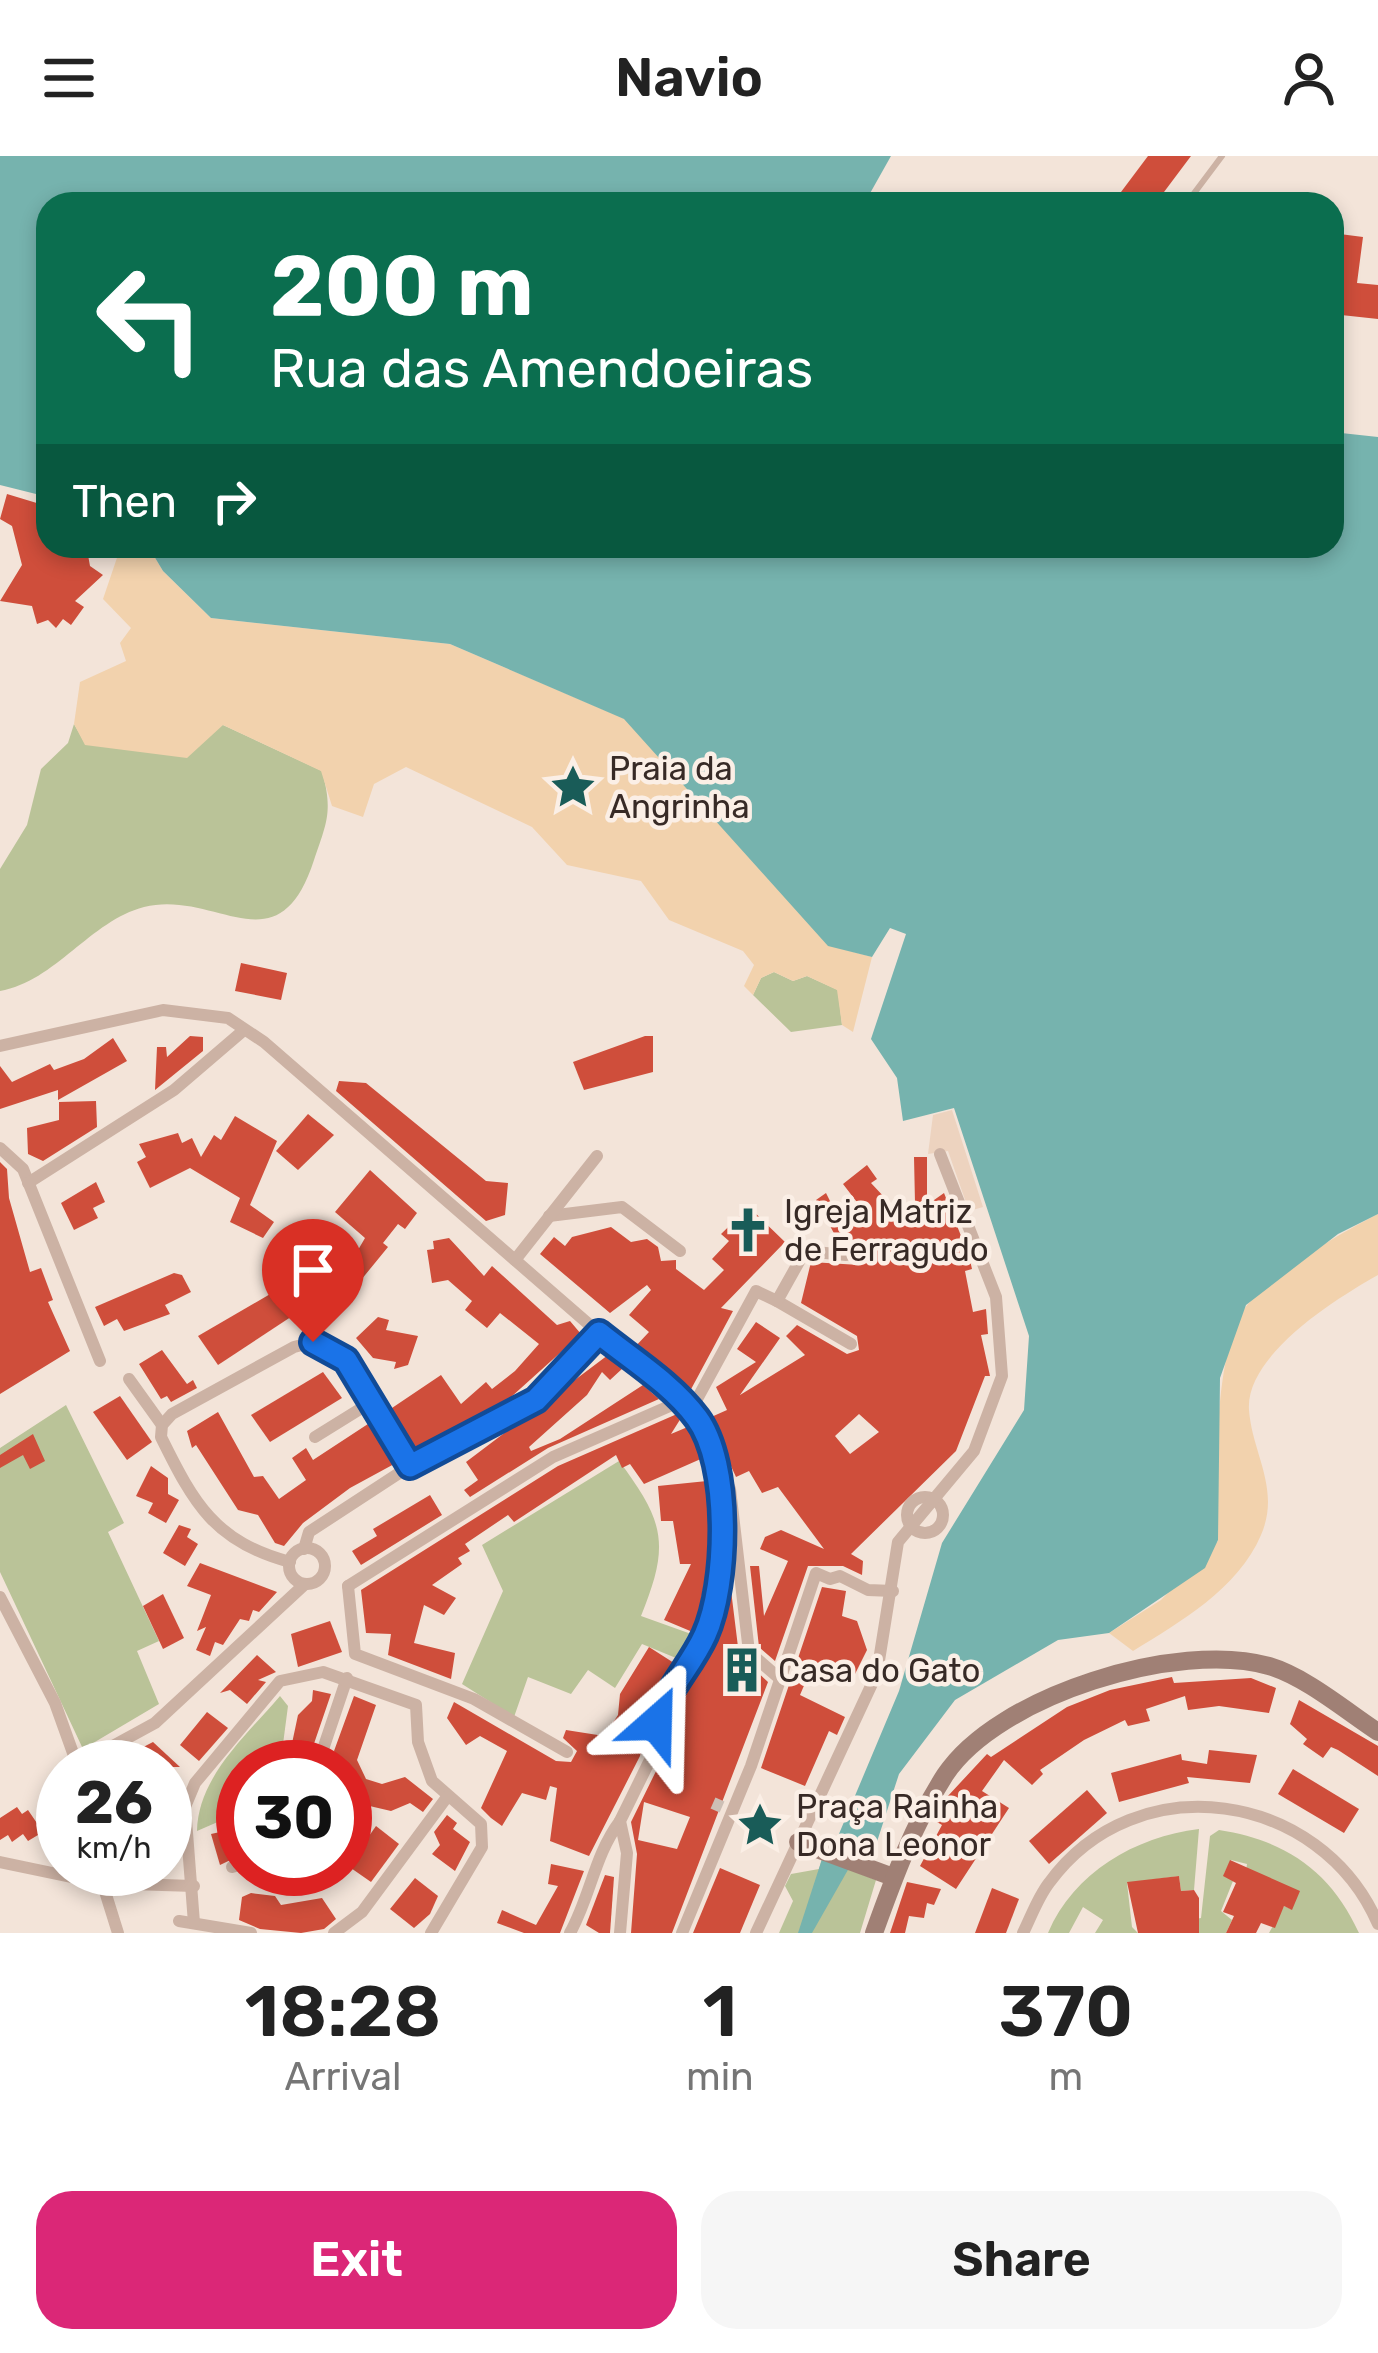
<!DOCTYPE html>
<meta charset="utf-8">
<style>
:root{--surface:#fff;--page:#f6f6f6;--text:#222;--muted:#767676;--accent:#db2777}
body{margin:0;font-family:Rubik,sans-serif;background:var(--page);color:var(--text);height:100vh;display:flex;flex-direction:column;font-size:45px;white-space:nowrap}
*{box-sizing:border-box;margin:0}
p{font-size:39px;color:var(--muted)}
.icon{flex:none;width:66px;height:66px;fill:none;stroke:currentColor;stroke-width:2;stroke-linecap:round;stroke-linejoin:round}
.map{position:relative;height:1777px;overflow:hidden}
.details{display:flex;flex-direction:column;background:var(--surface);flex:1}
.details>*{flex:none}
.banner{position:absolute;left:36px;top:36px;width:1308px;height:366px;border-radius:36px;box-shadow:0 6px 18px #0003;background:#0b6e4f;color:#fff;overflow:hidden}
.speed{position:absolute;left:36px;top:1584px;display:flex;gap:24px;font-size:60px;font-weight:700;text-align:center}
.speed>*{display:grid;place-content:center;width:156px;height:156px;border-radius:50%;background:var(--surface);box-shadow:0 6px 18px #0003;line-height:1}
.speed small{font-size:30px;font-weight:400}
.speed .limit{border:18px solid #d22;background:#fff;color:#111}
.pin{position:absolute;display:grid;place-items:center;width:102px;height:102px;color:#fff;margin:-123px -51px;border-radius:50% 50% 50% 0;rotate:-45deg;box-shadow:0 0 12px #0007}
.pin .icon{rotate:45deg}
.me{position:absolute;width:132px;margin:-66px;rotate:25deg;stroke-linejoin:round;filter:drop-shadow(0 0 9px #0008)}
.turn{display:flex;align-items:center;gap:42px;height:252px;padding:0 36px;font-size:54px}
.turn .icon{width:156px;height:156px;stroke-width:2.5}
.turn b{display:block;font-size:84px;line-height:102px}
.then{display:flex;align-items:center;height:114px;padding:0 36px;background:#0003;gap:24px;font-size:45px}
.eta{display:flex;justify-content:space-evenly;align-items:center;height:204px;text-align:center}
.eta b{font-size:72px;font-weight:600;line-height:84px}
.cta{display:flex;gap:24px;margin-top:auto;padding:24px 36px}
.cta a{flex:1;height:138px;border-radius:36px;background:var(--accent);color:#fff;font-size:48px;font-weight:600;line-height:138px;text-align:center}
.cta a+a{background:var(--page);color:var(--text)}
header{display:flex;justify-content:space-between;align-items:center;height:156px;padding:0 36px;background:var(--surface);font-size:54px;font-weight:600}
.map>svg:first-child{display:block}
</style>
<header><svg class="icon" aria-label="menu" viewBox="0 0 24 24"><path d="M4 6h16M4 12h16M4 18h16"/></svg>Navio<svg class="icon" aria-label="person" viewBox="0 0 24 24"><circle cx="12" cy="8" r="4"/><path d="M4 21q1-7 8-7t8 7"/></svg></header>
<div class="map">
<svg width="1378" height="1777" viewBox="0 0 1378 1777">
<rect width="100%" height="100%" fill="#f3e4d9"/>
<g fill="#bac398">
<path d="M74,568L86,589L223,569L322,615C333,655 327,666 314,704C278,815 217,733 144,751C90,765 56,825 0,835V713L27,669L41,613L68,587Z"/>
<path d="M774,816L793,825L807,820L838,834L842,869L791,876L753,839L761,822Z"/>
<path d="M66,1249L124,1367L108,1376L159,1485L137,1495L159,1548L83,1593L0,1416V1292Z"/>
<path d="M619,1305C665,1366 670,1389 641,1460L694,1479L676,1502L642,1488L615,1532L588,1514L571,1538L528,1521L514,1561L462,1528L503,1435L482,1389Z"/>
<path d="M280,1540L288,1550L280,1611H243V1655L197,1675C198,1621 246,1580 280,1540Z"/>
<path d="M1199,1673L1194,1734L1181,1735L1179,1720L1127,1727L1132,1771L1138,1777H1095L1103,1764L1083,1751L1069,1777H1048C1074,1716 1135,1681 1199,1673Z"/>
<path d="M1219,1674C1285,1684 1331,1715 1359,1777H1269L1284,1750L1291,1753L1246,1715L1247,1708L1231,1704L1224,1718L1233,1725L1221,1755L1232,1764L1226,1777H1199L1195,1763L1201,1762L1210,1680Z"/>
<path d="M822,1703L876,1724L860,1777H779L793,1745L785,1730L791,1718L819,1713Z"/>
</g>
<g fill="#f2d2ad">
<path d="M121,390H148L163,415L211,462L450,488L625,563L828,789L872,801L853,876L842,869L837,834L807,820L793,825L774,816L761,822L753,839L744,830L754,809L743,795L669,764L641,725L567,709L532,671L406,611L374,628L363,661L332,650L321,615L223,569L187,602L85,589L74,568L80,526L126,505L120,487L131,472L103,443Z"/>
<path d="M1378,1058V1119C1337,1142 1245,1199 1249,1254C1252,1297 1281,1333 1261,1379C1238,1433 1180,1466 1133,1495L1109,1477L1161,1444L1218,1385C1215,1331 1213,1188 1248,1148C1277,1114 1339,1078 1378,1058Z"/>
</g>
<path fill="#edd3bf" d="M952,954L983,1051L969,1055L948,995L928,998L933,959Z"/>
<g fill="#76b3ae">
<path d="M0,0H891L864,48H48V341L0,329Z"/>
<path d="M1332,276L1378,281V1058L1338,1078L1246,1149L1220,1222L1218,1384L1205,1412L1109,1477L1058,1484L955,1544L899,1618L872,1701L836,1685L899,1535L942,1387L1024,1254L1029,1180L954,952L903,965L897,922L871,883L906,778L890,772L872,801L828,790L624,563L450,488L211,462L163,415L148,390H1332Z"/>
<path d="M822,1703L849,1712L812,1777H798Z"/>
</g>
<g fill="#cf4e3b" fill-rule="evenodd">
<path d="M1148,0H1191L1155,48H1112Z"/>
<path d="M1332,77L1363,81L1357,127L1378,129V163L1332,158Z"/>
<path d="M7,338L40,348L48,340V390H96L88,399L90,410L103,419L75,445L84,451L71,469L63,463L56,472L48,464L37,468L32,450L0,445L22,409L12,370L0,363Z"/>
<path d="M241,807L287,817L281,844L235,835Z"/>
<path d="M190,880L203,881V895L155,934L157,891H166L167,901Z"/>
<path d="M645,880H653V916L584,934L573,906Z"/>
<path d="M113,882L127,905L58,944V934L0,953V910L12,926L50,908L54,914L84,903Z"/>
<path d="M339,925L366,927L486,1025L508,1027L505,1059L486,1065L336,935Z"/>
<path d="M96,945L97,971L43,1005L28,998L27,972L59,964V946Z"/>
<path d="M308,958L334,979L298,1014L276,995Z"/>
<path d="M235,960L277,985L250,1049L274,1066L263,1082L230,1066L240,1042L190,1012L150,1032L137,1006L146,1001L139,988L178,977L182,987L192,982L201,1001L214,979L221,984Z"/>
<path d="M914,1001H927V1049L944,1037L969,1100L972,1113L965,1115L973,1156L986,1153L988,1178L981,1179L990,1220H985L956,1295L851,1398L863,1405L862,1419L843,1410H808L775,1505L759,1491L750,1410H759L764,1460L788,1405L760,1393L765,1381L781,1374L824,1393L778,1331L762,1337L749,1315L736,1321L709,1262L727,1254L716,1231L756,1206L737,1193L756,1166L780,1182L740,1239L805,1199L786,1180L797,1169L847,1198L859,1194L857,1180L801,1147L811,1106L859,1109L855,1094L842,1078L836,1081L816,1044L826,1037L840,1065L863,1054L843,1028L867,1009L877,1023L871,1027L900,1058L915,1047ZM859,1258L879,1276L850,1298L835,1280Z"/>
<path d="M0,1006L7,1013L9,1042L30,1116L41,1112L53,1144L48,1146L70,1195L0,1238Z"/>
<path d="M370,1014L417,1057L405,1073L398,1068L383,1087L388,1091L361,1124L347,1113L365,1082L335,1056Z"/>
<path d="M96,1026L105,1046L93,1052L98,1062L74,1074L61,1047Z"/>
<path d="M749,1051L785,1086L721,1152L733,1155L689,1237L633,1193L649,1176L629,1159L651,1134L647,1129L610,1157L540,1098L554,1081L565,1090L572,1081L611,1071L631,1086L647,1083L658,1091L661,1105L676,1104V1113L704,1134L724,1114L712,1103L729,1085L721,1078Z"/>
<path d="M449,1082L484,1120L492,1110L557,1169L570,1165L581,1178L501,1250L414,1296L389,1254L441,1219L461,1248L486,1226L492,1233L515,1215L539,1188L500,1157L487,1172L465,1154L472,1145L448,1124L432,1127L427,1094L434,1093L433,1085Z"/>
<path d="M174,1117L182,1119L191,1136L165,1149L170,1158L124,1175L117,1163L104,1170L95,1151Z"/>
<path d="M296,1123L312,1147L218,1209L198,1180Z"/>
<path d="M378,1161L389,1164L386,1174L418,1180L408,1209L394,1213L396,1206L373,1202L356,1182Z"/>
<path d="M162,1194L187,1228L193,1224L197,1232L171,1246L167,1240L161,1243L139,1208Z"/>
<path d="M608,1199L623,1212L610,1224L602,1216L587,1239L529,1291L531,1295L560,1283L643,1229L659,1243L548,1292L470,1341L464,1334L478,1324L466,1306Z"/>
<path d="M323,1216L342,1242L270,1286L251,1259Z"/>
<path d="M120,1240L152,1286L127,1304L93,1256Z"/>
<path d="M218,1256L254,1321L263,1320L279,1343L306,1324L292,1302L306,1292L313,1304L371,1266L396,1307L350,1332L303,1367L284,1390L275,1387L258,1359L238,1354L196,1289L192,1292L187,1275Z"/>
<path d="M677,1258L681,1262L671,1278L690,1270L703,1302L644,1328L630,1308L622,1312L616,1299L514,1366L508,1359L465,1388L470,1395L458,1402L462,1408L432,1429L456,1442L444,1459L424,1449L414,1487L455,1497L451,1523L388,1499L391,1478L366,1477L361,1434L558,1310Z"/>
<path d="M33,1278L45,1305L30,1313L23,1299L0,1312V1299Z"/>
<path d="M151,1310L168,1322V1338L179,1344L166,1367L148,1357L153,1347L136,1340Z"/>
<path d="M707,1325L711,1390L695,1477L664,1464L691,1408H680L673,1365H661L658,1330Z"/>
<path d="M430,1339L442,1359L361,1409L352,1395L377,1380L373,1373Z"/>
<path d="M179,1369L191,1373L187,1381L198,1388L185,1410L163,1397Z"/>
<path d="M200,1407L277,1436L259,1456L253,1454L249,1465L240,1463L223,1489L215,1486L210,1500L196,1494L206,1471L197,1475L211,1439L187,1430Z"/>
<path d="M729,1418L739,1499L768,1526L672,1777H631L637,1698L631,1666L660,1607L674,1544L715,1484ZM644,1646L690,1661L677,1693L638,1684Z"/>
<path d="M822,1431L846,1435L842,1460L857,1465L867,1494L852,1524L814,1506L800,1539L845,1561L837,1579L829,1575L805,1630L761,1612Z"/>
<path d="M163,1438L184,1482L163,1493L143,1450Z"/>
<path d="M330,1465L342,1496L298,1511L291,1478Z"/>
<path d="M649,1491L674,1507L654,1537L640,1600L589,1700L550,1685L557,1632L550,1630L546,1644L522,1637L502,1670L491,1662L481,1652L507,1595L480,1580L466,1589L447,1562L454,1546L556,1605L571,1606L577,1595L563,1582L566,1574L604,1580L618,1559L620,1538Z"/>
<path d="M257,1499L276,1516L258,1524L266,1526L247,1548L230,1534L220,1537Z"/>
<path d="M1172,1521L1174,1527L1251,1522L1276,1532L1269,1557L1219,1550L1188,1554L1185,1540L1146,1553L1150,1565L1128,1570L1125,1564L1084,1584L1040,1614L1043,1618L1032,1629L1004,1604L982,1635L1009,1652L956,1733L920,1710L942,1669L937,1666L952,1644L947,1641L987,1598L991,1601L1067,1551L1110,1534Z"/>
<path d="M313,1534L331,1538L306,1611H287L298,1559L312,1545Z"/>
<path d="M354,1540L376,1549L357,1604L366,1623L382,1628L405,1621L433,1643L423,1656L410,1647L391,1655L361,1648L345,1632V1611H339L334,1595Z"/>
<path d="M1299,1544L1378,1590V1620L1338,1594L1331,1591L1323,1602L1303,1588L1307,1583L1290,1568Z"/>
<path d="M207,1556L228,1572L199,1605L180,1589Z"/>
<path d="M153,1586L180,1611H105L126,1600Z"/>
<path d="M1209,1594L1257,1599L1250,1627L1187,1621L1189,1627L1119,1646L1111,1617L1181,1598L1182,1604L1207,1608Z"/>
<path d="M1293,1613L1359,1653L1344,1677L1278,1638Z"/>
<path d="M63,1625V1696H57L45,1628Z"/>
<path d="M1087,1634L1107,1657L1049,1708L1029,1685Z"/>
<path d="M17,1651L22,1658L28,1654L43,1676L28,1685L23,1678L12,1686L8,1679L0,1684V1662Z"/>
<path d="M447,1659L457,1667L453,1673L470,1686L455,1715L432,1698L440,1689L434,1676Z"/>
<path d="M376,1670L399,1688L371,1726L348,1710Z"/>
<path d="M243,1671V1698L220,1709L211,1678Z"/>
<path d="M1230,1704L1300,1735L1292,1754L1284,1750L1275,1772L1261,1767L1256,1777H1226L1234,1760L1223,1756L1236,1727L1223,1720Z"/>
<path d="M551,1708L584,1715L560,1777H524L497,1767L502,1754L536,1769L558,1730L548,1728Z"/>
<path d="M720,1712L760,1729L740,1777H693Z"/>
<path d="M605,1719L614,1721L610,1777H599L586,1769Z"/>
<path d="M1179,1720L1181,1735L1194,1734L1199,1742V1777H1138L1127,1726Z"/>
<path d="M415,1722L438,1740L430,1758L414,1772L390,1753Z"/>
<path d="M907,1726L941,1733L934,1749L927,1747L924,1762L909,1760L905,1777H890Z"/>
<path d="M992,1732L1019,1743L1006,1777H975Z"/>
<path d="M251,1737L275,1740L281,1749L322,1742L336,1763L324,1773L301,1777L260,1773L239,1764L242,1741Z"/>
</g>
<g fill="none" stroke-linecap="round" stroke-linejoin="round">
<path stroke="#cdbfb5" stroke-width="12" stroke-dasharray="12 6" stroke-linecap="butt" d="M713,1647L722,1651"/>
<path stroke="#ccb2a4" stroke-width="6" d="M1186,48L1222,0"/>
<g stroke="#ccb2a4" stroke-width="12">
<path d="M0,890L163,854L228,862L264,886L699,1264L713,1298L720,1339L722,1390L716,1441L705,1480L664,1540L650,1604L620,1665L627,1697L620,1777"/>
<path d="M0,992L23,1013L100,1205"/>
<path d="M28,1027L174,934L244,874"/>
<path d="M549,1060L622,1051L680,1095"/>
<path d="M515,1104L597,1000"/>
<path d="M777,1145L851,1188"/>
<path d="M129,1223L162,1269"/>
<path d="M699,1263L696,1245L756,1135L777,1145L805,1095L846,1099"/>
<path d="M315,1281L373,1245"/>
<path d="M718,1308L730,1333L749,1496L779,1522"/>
<circle cx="925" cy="1359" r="18"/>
<circle cx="307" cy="1410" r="18"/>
<path d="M304,1393L309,1376L410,1310L536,1244L599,1177"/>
<path d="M290,1406C215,1386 194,1348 161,1281L162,1269L172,1258L294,1191L313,1186L347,1204L410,1310"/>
<path d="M348,1430L553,1301L681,1245"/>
<path d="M348,1430L355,1498L474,1543L567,1596"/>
<path d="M0,1441L55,1547L78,1611"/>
<path d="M78,1609L155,1567L305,1428"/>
<path d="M317,1611L347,1522"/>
<path d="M0,1706L100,1727L194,1730"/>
<path d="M232,1711L243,1708"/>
<path d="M98,1713L118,1777"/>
<path d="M179,1765L251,1777"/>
<path d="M194,1767L185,1651L195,1627L280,1525L323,1516L416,1549L418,1586L432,1625L481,1668L482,1691L431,1777"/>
<path d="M334,1777L362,1756L447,1641"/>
<path d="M570,1777C591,1739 594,1700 620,1665"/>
<path d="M682,1777L751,1610L816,1417L830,1423L840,1420L868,1434L893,1435"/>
<path d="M756,1777L877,1517L898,1386L974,1295L1002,1220L996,1141L940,998"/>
<path d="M1023,1777C1031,1761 1038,1741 1049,1727C1136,1607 1321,1635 1378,1768"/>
</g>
<g stroke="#a08075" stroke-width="18">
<path d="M798,1686L893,1721"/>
<path d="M874,1777C893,1724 914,1667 945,1619C998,1539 1179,1484 1269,1510C1306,1521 1346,1555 1378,1576"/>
</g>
</g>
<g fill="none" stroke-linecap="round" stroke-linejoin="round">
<g stroke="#114b97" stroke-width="30">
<path id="route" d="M313,1186L346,1204L410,1310L536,1244L599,1177C631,1203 672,1228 697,1262C731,1308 728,1428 705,1479C691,1510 667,1533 656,1567"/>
</g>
<use href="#route" stroke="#1a73e8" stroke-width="21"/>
</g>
<defs>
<g id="sight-bare" transform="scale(3.6)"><path d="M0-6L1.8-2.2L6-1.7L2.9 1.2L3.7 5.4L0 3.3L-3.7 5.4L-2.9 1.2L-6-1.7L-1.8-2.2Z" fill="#195c58" stroke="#fbefe6" stroke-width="2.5" paint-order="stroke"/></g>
<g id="church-bare" transform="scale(3.6)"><path d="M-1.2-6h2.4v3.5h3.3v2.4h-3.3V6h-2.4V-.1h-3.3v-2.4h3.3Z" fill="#195c58" stroke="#fbefe6" stroke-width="2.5" paint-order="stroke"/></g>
<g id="building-bare" transform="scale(3.6)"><path d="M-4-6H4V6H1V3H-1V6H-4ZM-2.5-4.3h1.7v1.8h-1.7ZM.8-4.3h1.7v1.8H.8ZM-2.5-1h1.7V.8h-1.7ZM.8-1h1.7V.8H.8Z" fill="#195c58" stroke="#fbefe6" stroke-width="2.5" paint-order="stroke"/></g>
</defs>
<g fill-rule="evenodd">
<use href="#sight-bare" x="573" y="631"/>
<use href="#church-bare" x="748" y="1074"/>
<use href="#building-bare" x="742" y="1514"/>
<use href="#sight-bare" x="760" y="1669"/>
</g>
<g text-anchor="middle" stroke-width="9" stroke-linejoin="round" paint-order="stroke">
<g font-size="33" fill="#372a26" stroke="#fbefe6" text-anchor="start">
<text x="609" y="624">Praia da<tspan x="609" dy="38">Angrinha</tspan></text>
<text x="784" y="1067">Igreja Matriz<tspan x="784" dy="38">de Ferragudo</tspan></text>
<text x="778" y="1526">Casa do Gato</text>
<text x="796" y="1662">Praça Rainha<tspan x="796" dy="38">Dona Leonor</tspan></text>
</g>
</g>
</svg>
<div class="speed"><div>26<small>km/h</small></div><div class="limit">30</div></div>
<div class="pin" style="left:313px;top:1186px;background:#d93025"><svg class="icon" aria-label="arrive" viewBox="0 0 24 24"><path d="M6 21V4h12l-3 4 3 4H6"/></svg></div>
<svg class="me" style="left:656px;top:1567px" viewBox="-20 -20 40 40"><path d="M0-17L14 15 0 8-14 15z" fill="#1a73e8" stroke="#fff" stroke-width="4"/></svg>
<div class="banner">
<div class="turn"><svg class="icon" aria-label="left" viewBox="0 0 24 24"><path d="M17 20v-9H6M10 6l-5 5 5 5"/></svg><div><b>200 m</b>Rua das Amendoeiras</div></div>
<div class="then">Then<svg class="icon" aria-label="right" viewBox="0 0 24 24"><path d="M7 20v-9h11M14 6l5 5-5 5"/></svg></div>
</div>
</div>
<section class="details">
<div class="eta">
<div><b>18:28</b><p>Arrival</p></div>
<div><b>1</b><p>min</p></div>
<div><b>370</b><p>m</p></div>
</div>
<div class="cta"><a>Exit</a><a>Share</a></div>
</section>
